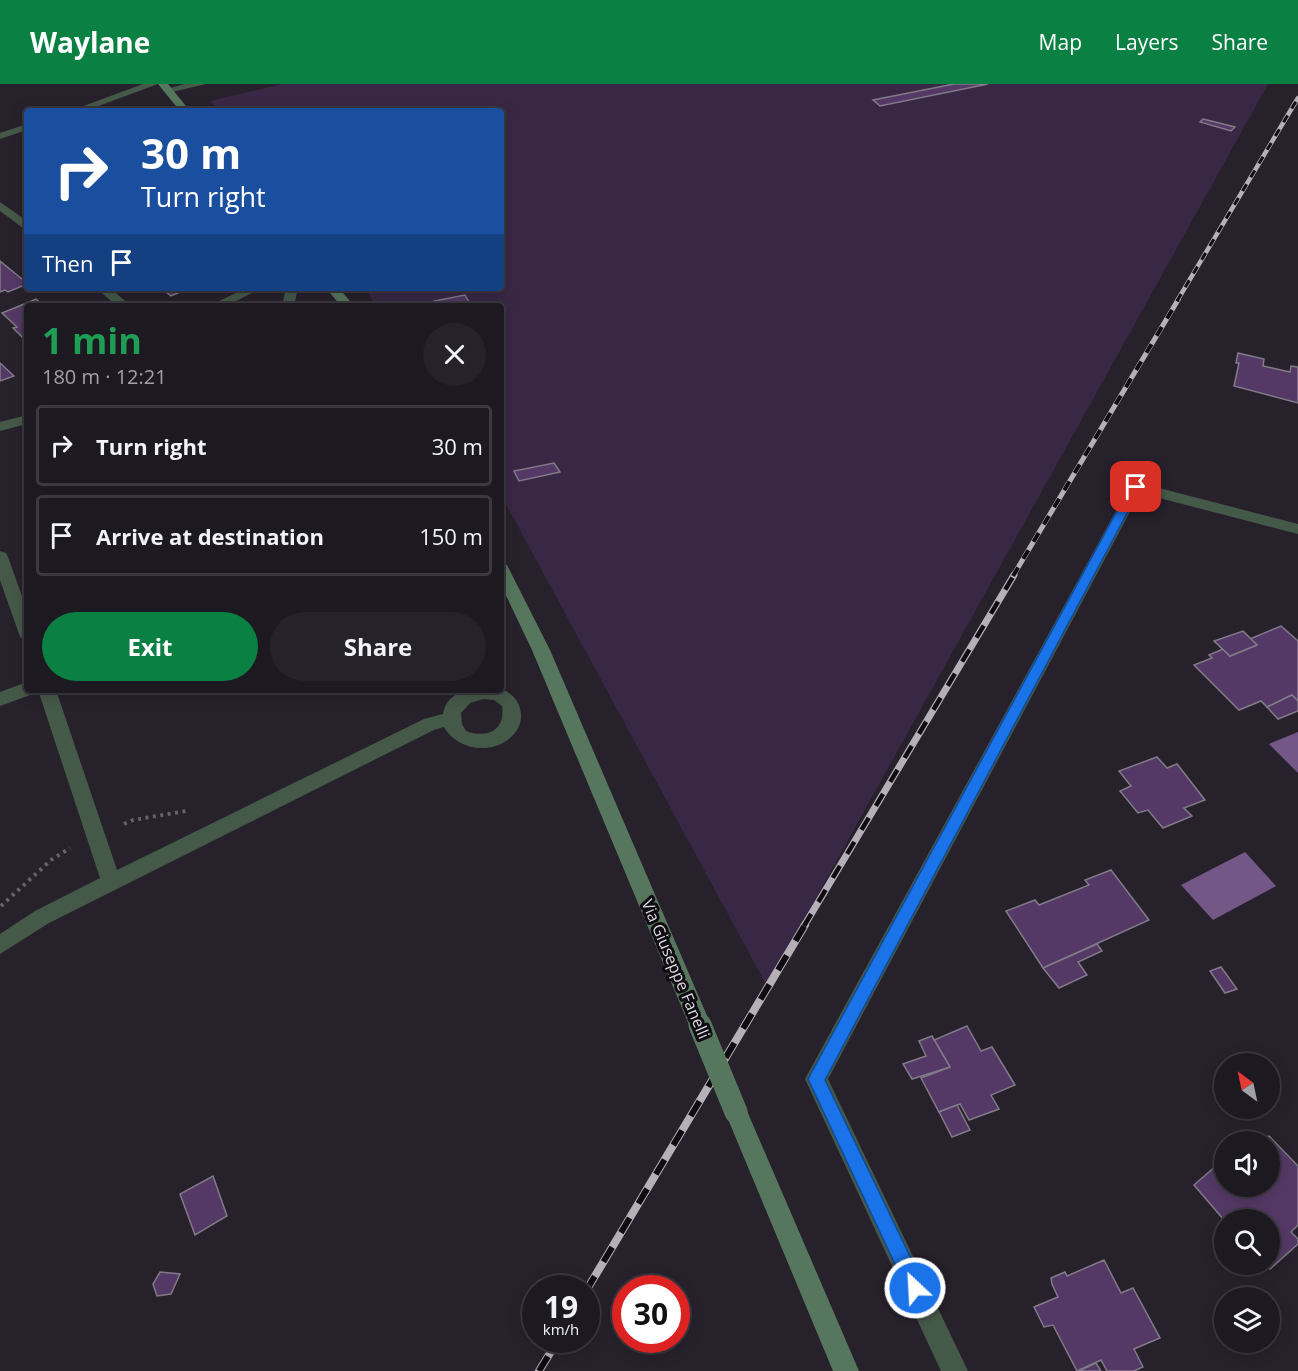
<!DOCTYPE html>
<meta charset="utf-8">
<style>
:root{--surface:#1d1921;--page:#25222a;--text:#f1f3f6;--muted:#a0a0a5;--line:#3b383f;--accent:#0b8043}
body{margin:0;font-family:"Open Sans",sans-serif;background:var(--page);color:var(--text);height:100vh;display:flex;flex-direction:column;font-size:22px;white-space:nowrap}
*{box-sizing:border-box;margin:0}
p{font-size:20px;color:var(--muted)}
.icon{flex:none;width:33px;height:33px;fill:none;stroke:currentColor;stroke-width:2;stroke-linecap:round;stroke-linejoin:round}
.map{position:relative;flex:1;overflow:hidden}
.side{position:absolute;left:24px;top:219px;width:480px;height:390px;display:flex;flex-direction:column;background:var(--surface);border-radius:6px;box-shadow:0 3px 15px #0003,0 0 0 2px var(--line)}
.side>*{flex:none}
.hud{position:absolute;left:24px;top:24px;width:480px;height:183px;border-radius:6px;box-shadow:0 3px 15px #0003,0 0 0 2px var(--line);background:#1a4fa0;color:#fff;overflow:hidden}
.needle{width:39px;rotate:327deg}
.buttons{position:absolute;left:1214px;top:969px;display:grid;gap:12px}
.buttons a{display:grid;place-items:center;width:66px;height:66px;border-radius:50%;background:var(--surface);box-shadow:0 3px 15px #0003,0 0 0 2px var(--line);font-size:30px}
.speed{position:absolute;left:522px;top:1191px;display:flex;gap:12px;font-size:30px;font-weight:700;text-align:center}
.speed>*{display:grid;place-content:center;width:78px;height:78px;border-radius:50%;background:var(--surface);box-shadow:0 3px 15px #0003,0 0 0 2px var(--line);line-height:1}
.speed small{font-size:15px;font-weight:400}
.speed .limit{border:9px solid #d22;background:#fff;color:#111}
.pin{position:absolute;display:grid;place-items:center;width:51px;height:51px;color:#fff;margin:-26px;border-radius:12px;box-shadow:0 3px 9px #0006}
.me{position:absolute;width:66px;margin:-33px;rotate:335deg;stroke-linejoin:round;filter:drop-shadow(0 0 4px #0008)}
.turn{display:flex;align-items:center;gap:21px;height:126px;padding:0 18px;font-size:27px}
.turn .icon{width:78px;height:78px;stroke-width:2.5}
.turn b{display:block;font-size:42px;line-height:51px}
.then{display:flex;align-items:center;height:57px;padding:0 18px;background:#0003;gap:12px;font-size:22px}
.round{display:grid;place-items:center;flex:none;width:63px;height:63px;border-radius:32px;background:var(--page)}
.headline{display:flex;align-items:center;justify-content:space-between;height:102px;padding:0 18px}
h1{font-size:36px;font-weight:700;line-height:45px;color:#1e9e55}
.button{display:flex;gap:12px;margin-top:auto;padding:12px 18px}
.button a{flex:1;height:69px;border-radius:36px;background:var(--accent);color:#fff;font-size:24px;font-weight:700;line-height:69px;text-align:center}
.button a+a{background:var(--page);color:var(--text)}
ul{padding:0;list-style:none}
li{display:flex;align-items:center;gap:18px;height:81px;margin:0 12px 9px;padding:0 6px;border:3px solid var(--line);border-radius:6px}
li div{flex:1}
li b{display:block;font-size:22px}
li em{font-style:normal}
header{display:flex;align-items:center;gap:36px;box-sizing:border-box;height:84px;padding:0 30px;background:var(--accent);color:#fff}
header strong{font-size:28px}
nav{display:flex;gap:33px;margin-inline-start:auto;font-size:21px}
.map>svg:first-child{display:block}
</style>
<header>
<strong>Waylane</strong>
<nav><a>Map</a><a>Layers</a><a>Share</a></nav>
</header>
<div class="map">
<svg width="1298" height="1287" viewBox="0 0 1298 1287">
<rect width="100%" height="100%" fill="#27212c"/>
<path fill="#392845" d="M283,0H1268L767,902L501,411V222H376L365,204H501V27H219L210,17Z"/>
<g fill="#735787">
<path d="M1298,648V689L1269,660Z"/>
<path d="M1245,768L1276,802L1213,836L1181,801Z"/>
</g>
<g fill="#543966" stroke="#817a87" stroke-width="1.5">
<path d="M954,0H988L880,22L873,16Z"/>
<path d="M1203,35L1235,43L1231,47L1200,38Z"/>
<path d="M0,177L27,199V200L8,208L5,206L0,208Z"/>
<path d="M165,204H190L171,212L166,208L168,206Z"/>
<path d="M465,211L469,218L436,222L434,217Z"/>
<path d="M36,215L43,221L49,219L53,222H27V258L13,244L17,243L2,229Z"/>
<path d="M1238,269L1264,275L1263,282L1290,288L1291,282L1298,283V319L1234,302L1239,279H1236Z"/>
<path d="M0,279L14,292L0,297Z"/>
<path d="M554,379L560,388L519,397L514,387Z"/>
<path d="M1281,542L1298,557V617L1292,611L1267,623L1261,617L1239,626L1194,581L1212,574L1209,571L1223,565L1230,572L1257,561L1250,555Z"/>
<path d="M1243,547L1257,561L1230,572L1214,557Z"/>
<path d="M1292,611L1298,617V627L1278,635L1267,623Z"/>
<path d="M1157,673L1167,684L1177,680L1205,716L1184,724L1192,732L1163,744L1148,726L1138,729L1120,707L1131,702L1119,687Z"/>
<path d="M1111,786L1149,836L1043,884L1006,827L1035,816L1039,821L1089,801L1085,796Z"/>
<path d="M1097,860L1102,867L1078,878L1087,891L1059,904L1043,884Z"/>
<path d="M1221,883L1237,905L1225,909L1210,887Z"/>
<path d="M967,942L981,967L992,963L1015,1001L991,1011L999,1025L969,1036L960,1020L939,1028L921,994L950,983L934,956Z"/>
<path d="M932,952L950,983L912,995L903,980L926,972L919,957Z"/>
<path d="M957,1021L970,1046L952,1053L939,1028Z"/>
<path d="M1269,1052L1298,1082V1141L1291,1148L1298,1155V1160L1270,1185L1265,1180H1269V1136H1224L1194,1101L1224,1075V1102H1269V1058H1262Z"/>
<path d="M213,1092L227,1132L195,1151L180,1110Z"/>
<path d="M1104,1176L1121,1209L1133,1204L1160,1254L1134,1265L1143,1283L1134,1287H1107L1101,1276L1077,1287L1053,1241L1044,1243L1034,1223L1058,1213L1052,1200L1051,1194L1065,1188L1067,1192Z"/>
<path d="M160,1188L180,1190L171,1210L157,1212L153,1200Z"/>
<path d="M1096,1279L1101,1287H1079Z"/>
</g>
<g fill="none" stroke-linecap="round" stroke-linejoin="round">
<g stroke="#65606a" stroke-width="4" stroke-dasharray="3 4.5" stroke-linecap="butt">
<path d="M501,574L506,571"/>
<path d="M124,740L133,736L186,727"/>
<path d="M1,822L51,776L70,764"/>
</g>
<g fill="#455949" fill-rule="evenodd">
<path d="M143,0H158L85,27H70Z"/>
<path d="M185,0H206L168,9L163,6Z"/>
<path d="M27,40V46L0,55V49Z"/>
<path d="M0,118L27,137V147L0,127Z"/>
<path d="M96,204H110L131,222H117Z"/>
<path d="M246,204H262L226,222H209Z"/>
<path d="M286,204H298L294,222H282Z"/>
<path d="M27,331V340L0,347V338Z"/>
<path d="M1136,398L1298,440V450L1140,409L828,995L968,1287H941L805,995L1129,403Z"/>
<path d="M0,467L6,469L8,473L27,526V556L21,554L19,550L0,496Z"/>
<path d="M27,598V606H35L33,610L0,622V608Z"/>
<path d="M501,605C520,611 528,634 514,650C495,672 457,667 444,643L434,646L49,839L0,870V850L35,827L100,794L38,606H56L117,786L424,635L443,630C450,597 482,612 501,605ZM483,615L494,616L502,622C506,646 487,655 466,647L462,640L461,629L470,619Z"/>
</g>
<g fill="#56775d" fill-rule="evenodd">
<path d="M158,0H168L190,27H180Z"/>
<path d="M326,204H339L354,222H341Z"/>
<path d="M501,479L507,481L509,485L550,566L711,941L708,948L700,951L692,948L532,566L501,501Z"/>
<path d="M736,1017L744,1020L859,1287H833L725,1028L728,1020Z"/>
</g>
<g stroke="#b5b0b8" stroke-width="4.5">
<path id="rail-far3" d="M1177,217L1298,14"/>
</g>
<g stroke="#b5b0b8" stroke-width="5">
<path id="rail-far2" d="M1013,492L1178,216"/>
</g>
<g stroke="#b5b0b8" stroke-width="7">
<path id="rail-far1" d="M804,842L1014,491"/>
</g>
<g stroke="#b5b0b8" stroke-width="8">
<g id="rail">
<path d="M586,1207L805,841"/>
<path d="M539,1287L558,1256"/>
</g>
</g>
<use href="#rail-far3" stroke="#0f0c11" stroke-width="3" stroke-dasharray="8" stroke-linecap="butt"/>
<use href="#rail-far2" stroke="#0f0c11" stroke-width="4" stroke-dasharray="10" stroke-linecap="butt"/>
<use href="#rail-far1" stroke="#0f0c11" stroke-width="4.5" stroke-dasharray="14" stroke-linecap="butt"/>
<use href="#rail" stroke="#0f0c11" stroke-width="6" stroke-dasharray="17" stroke-linecap="butt"/>
<path stroke="#56775d" stroke-width="23" d="M700,941L736,1028"/>
</g>
<path fill="#1a73e8" stroke="#114b97" stroke-width="1.5" d="M1136,399L1141,403L825,996L922,1197L925,1204L922,1210L915,1213L909,1210L808,995L1130,403Z"/>
<g text-anchor="middle" stroke-width="6" stroke-linejoin="round" paint-order="stroke">
<g font-size="16" fill="#dedae1" stroke="#0f0c11">
<text transform="translate(676 885) rotate(67)" y="6">Via Giuseppe Fanelli</text>
</g>
</g>
</svg>
<div class="buttons">
<a><svg class="needle" viewBox="-14 -14 28 28"><path d="M0-13l5 13h-10z" fill="#e53935"/><path d="M0 13l5-13h-10z" fill="#a0a0a5"/></svg></a>
<a><svg class="icon" aria-label="sound" viewBox="0 0 24 24"><path d="M4 9h4l5-4v14l-5-4H4zM17 9q2 3 0 6"/></svg></a>
<a><svg class="icon" aria-label="search" viewBox="0 0 24 24"><circle cx="10" cy="10" r="6"/><path d="M15 15l6 6"/></svg></a>
<a><svg class="icon" aria-label="layers" viewBox="0 0 24 24"><path d="M12 4l9 5-9 5-9-5zM3 14l9 5 9-5"/></svg></a>
</div>
<div class="speed"><div>19<small>km/h</small></div><div class="limit">30</div></div>
<div class="pin" style="left:1136px;top:403px;background:#d93025"><svg class="icon" aria-label="arrive" viewBox="0 0 24 24"><path d="M6 21V4h12l-3 4 3 4H6"/></svg></div>
<svg class="me" style="left:915px;top:1204px" viewBox="-20 -20 40 40"><circle r="17" fill="#1a73e8" stroke="#fff" stroke-width="3"/><path d="M0-11L8 9 0 5-8 9z" fill="#fff"/></svg>
<div class="hud">
<div class="turn"><svg class="icon" aria-label="right" viewBox="0 0 24 24"><path d="M7 20v-9h11M14 6l5 5-5 5"/></svg><div><b>30 m</b>Turn right</div></div>
<div class="then">Then<svg class="icon" aria-label="arrive" viewBox="0 0 24 24"><path d="M6 21V4h12l-3 4 3 4H6"/></svg></div>
</div>
<section class="side">
<div class="headline"><div><h1>1 min</h1><p>180 m · 12:21</p></div><a class="round"><svg class="icon" aria-label="close" viewBox="0 0 24 24"><path d="M6 6l12 12M18 6L6 18"/></svg></a></div>
<ul>
<li><svg class="icon" aria-label="right" viewBox="0 0 24 24"><path d="M7 20v-9h11M14 6l5 5-5 5"/></svg><div><b>Turn right</b></div><em>30 m</em></li>
<li><svg class="icon" aria-label="arrive" viewBox="0 0 24 24"><path d="M6 21V4h12l-3 4 3 4H6"/></svg><div><b>Arrive at destination</b></div><em>150 m</em></li>
</ul>
<div class="button"><a>Exit</a><a>Share</a></div>
</section>
</div>
